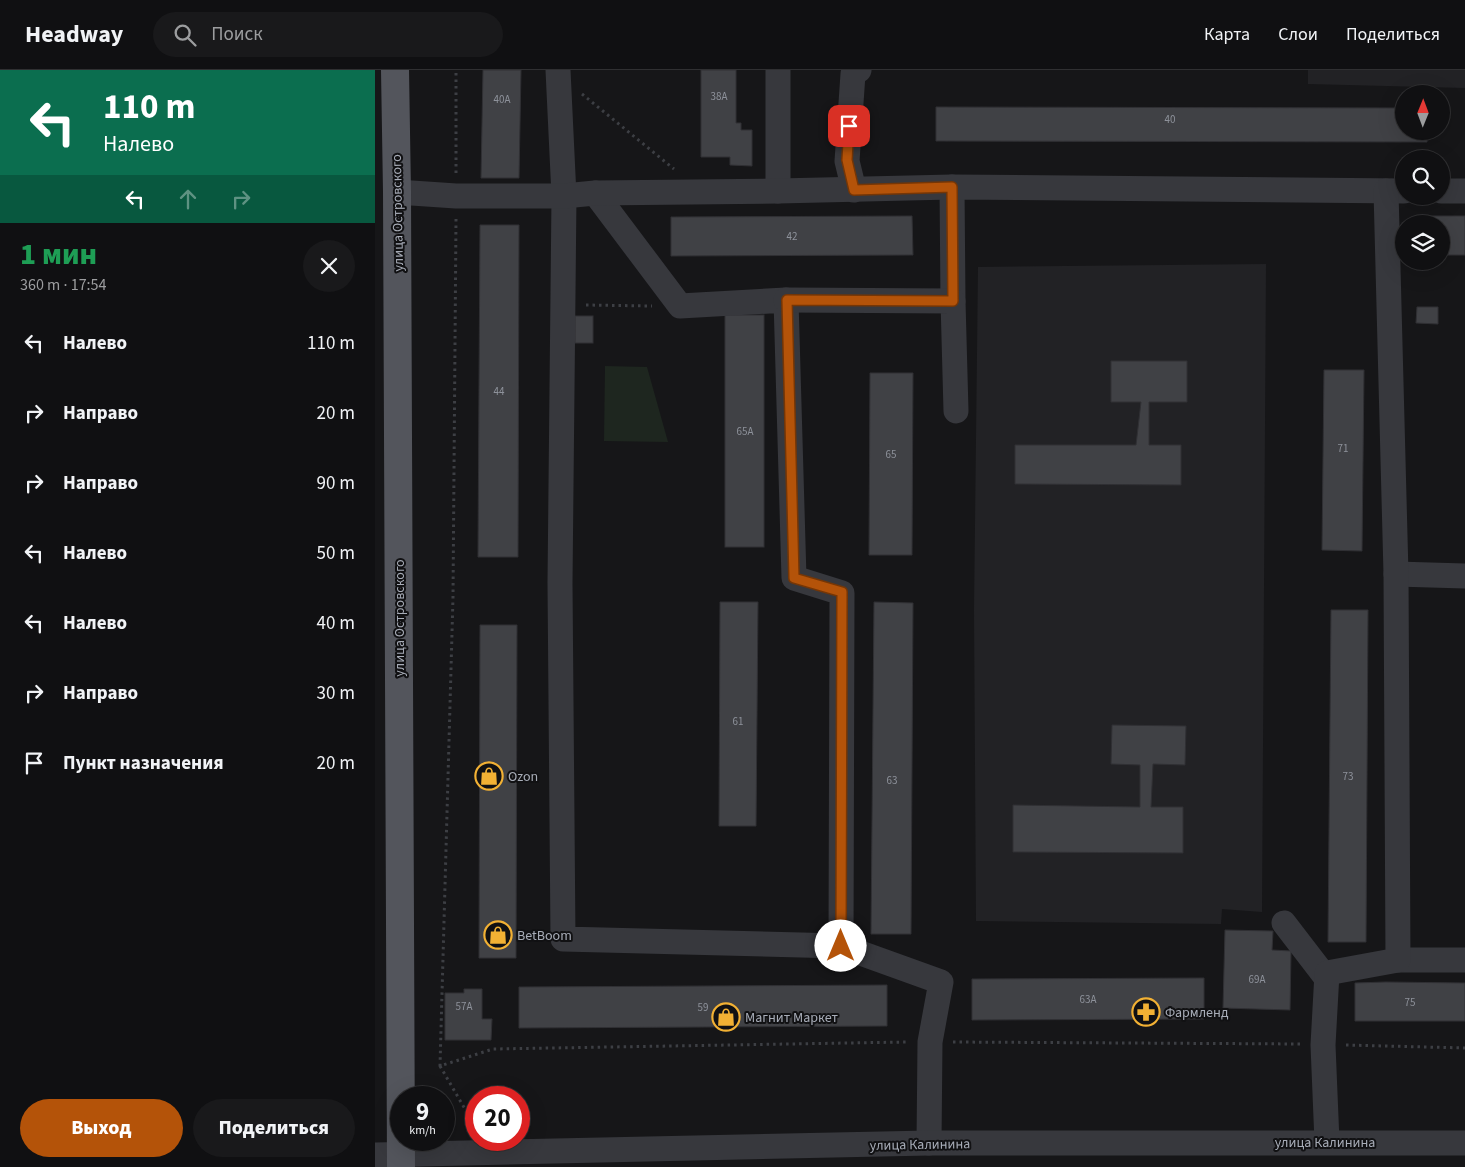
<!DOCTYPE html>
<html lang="ru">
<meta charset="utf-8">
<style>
:root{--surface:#101012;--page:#19191b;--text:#f1f3f6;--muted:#9c9d9f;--line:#303032;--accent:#b45309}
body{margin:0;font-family:"Source Sans 3",sans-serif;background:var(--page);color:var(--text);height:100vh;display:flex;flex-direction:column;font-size:19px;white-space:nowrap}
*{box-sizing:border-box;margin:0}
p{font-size:16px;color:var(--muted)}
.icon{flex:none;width:28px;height:28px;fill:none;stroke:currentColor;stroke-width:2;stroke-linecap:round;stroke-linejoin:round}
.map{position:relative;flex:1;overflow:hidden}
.sheet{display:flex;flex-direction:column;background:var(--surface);width:375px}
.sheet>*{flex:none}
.banner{background:#0b6e4f;color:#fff;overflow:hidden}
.needle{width:32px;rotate:1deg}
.controls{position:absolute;left:1020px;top:15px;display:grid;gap:10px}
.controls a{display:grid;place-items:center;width:55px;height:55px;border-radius:50%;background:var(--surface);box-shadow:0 5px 20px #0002,0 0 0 1px var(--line);font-size:25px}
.speed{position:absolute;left:15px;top:1016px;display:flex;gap:10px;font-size:25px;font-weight:700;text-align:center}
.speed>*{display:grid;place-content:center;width:65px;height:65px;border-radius:50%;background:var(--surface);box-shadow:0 5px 20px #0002,0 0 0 1px var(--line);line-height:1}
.speed small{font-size:12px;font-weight:400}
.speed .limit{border:8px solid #d22;background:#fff;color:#111}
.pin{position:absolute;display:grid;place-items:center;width:42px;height:42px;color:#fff;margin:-21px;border-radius:10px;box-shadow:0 2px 8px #0006}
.me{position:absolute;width:55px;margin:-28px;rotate:0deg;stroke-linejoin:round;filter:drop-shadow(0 0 4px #0008)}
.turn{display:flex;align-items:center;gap:18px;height:105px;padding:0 20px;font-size:22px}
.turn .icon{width:65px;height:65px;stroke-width:2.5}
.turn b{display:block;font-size:35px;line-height:42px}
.lanes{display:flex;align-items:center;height:48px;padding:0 20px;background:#0003;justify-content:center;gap:25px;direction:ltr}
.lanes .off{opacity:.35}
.round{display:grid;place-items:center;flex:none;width:52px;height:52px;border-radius:26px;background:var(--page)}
.summary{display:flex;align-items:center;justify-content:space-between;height:85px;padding:0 20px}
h1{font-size:30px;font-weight:800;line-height:38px;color:#1e9e55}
.cta{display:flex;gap:10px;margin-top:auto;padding:10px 20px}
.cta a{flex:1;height:58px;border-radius:30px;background:var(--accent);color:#fff;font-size:20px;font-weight:800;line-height:58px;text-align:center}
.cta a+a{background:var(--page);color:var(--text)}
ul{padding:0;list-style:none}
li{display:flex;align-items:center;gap:15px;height:70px;padding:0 20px}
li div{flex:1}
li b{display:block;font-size:19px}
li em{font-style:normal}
header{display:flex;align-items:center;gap:30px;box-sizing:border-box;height:70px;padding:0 25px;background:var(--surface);border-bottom:1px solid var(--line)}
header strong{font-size:24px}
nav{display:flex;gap:28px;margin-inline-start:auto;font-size:18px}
.search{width:350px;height:45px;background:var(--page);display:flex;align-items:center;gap:12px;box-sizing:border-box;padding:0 18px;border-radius:28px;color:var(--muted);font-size:19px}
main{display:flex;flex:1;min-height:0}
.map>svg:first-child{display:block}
</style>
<header>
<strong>Headway</strong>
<div class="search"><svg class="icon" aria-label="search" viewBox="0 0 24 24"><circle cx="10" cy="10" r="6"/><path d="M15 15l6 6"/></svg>Поиск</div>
<nav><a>Карта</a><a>Слои</a><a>Поделиться</a></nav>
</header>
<main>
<section class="sheet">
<div class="banner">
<div class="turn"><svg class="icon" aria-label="left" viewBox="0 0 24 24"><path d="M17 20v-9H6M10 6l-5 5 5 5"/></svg><div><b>110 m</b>Налево</div></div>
<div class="lanes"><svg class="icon" aria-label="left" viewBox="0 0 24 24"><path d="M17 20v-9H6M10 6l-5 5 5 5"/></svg><svg class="icon off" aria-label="ahead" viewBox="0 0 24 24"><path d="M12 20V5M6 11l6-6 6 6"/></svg><svg class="icon off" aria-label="right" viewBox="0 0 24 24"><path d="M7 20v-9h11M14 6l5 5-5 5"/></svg></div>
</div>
<div class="summary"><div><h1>1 мин</h1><p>360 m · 17:54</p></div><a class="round"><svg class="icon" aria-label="close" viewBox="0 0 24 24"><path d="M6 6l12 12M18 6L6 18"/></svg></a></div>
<ul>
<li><svg class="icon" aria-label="left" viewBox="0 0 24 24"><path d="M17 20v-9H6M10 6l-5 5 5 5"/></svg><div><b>Налево</b></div><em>110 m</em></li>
<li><svg class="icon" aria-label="right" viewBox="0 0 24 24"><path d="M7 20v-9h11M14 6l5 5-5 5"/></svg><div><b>Направо</b></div><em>20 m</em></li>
<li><svg class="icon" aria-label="right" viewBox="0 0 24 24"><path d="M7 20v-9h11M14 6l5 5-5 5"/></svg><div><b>Направо</b></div><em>90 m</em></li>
<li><svg class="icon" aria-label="left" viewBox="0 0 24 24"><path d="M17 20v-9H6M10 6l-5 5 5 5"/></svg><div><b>Налево</b></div><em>50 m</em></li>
<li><svg class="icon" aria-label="left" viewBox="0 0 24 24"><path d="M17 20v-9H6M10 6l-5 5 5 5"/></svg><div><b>Налево</b></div><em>40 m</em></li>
<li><svg class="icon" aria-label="right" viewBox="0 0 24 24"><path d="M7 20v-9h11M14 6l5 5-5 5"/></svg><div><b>Направо</b></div><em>30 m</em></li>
<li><svg class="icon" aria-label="arrive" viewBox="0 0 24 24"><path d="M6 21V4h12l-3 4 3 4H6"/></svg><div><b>Пункт назначения</b></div><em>20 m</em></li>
</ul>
<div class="cta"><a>Выход</a><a>Поделиться</a></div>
</section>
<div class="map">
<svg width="1090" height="1097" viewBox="0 0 1090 1097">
<rect width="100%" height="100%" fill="#161618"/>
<g fill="#222225">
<path d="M933,0H1090V18L933,14Z"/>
<path d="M891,194L887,842L847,839L846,854L601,851L599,540L603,197Z"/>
</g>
<path fill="#1e261f" d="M230,296L272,297L293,372L229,371Z"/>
<g fill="#404145" stroke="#303034">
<path d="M108,0H146L144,108H106Z"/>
<path d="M326,0H361V53H366V60H377V96L355,95V87H326Z"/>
<path d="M561,37L1029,38V61H1052V72L561,71Z"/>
<path d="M537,146L538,185L296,186V147Z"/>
<path d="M1051,146H1090V185H1066V154H1051Z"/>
<path d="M105,155H144L143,487H103Z"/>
<path d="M1042,237H1063V254L1041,253Z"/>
<rect x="350" y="245" width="39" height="232"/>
<rect x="200" y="246" width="18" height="27"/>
<path d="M736,291H812V332H774V375H806V415L640,414V375H761L766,332H736Z"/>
<path d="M949,300H989L987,481L947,480Z"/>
<path d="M495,303H538L537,485H494Z"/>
<path d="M345,532H383L381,756H344Z"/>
<path d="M499,532L538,533L536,864H496Z"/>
<path d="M956,540H993L991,872H953Z"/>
<path d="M105,555H142L141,888H104Z"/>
<path d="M737,655L811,656L810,695L778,694L776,737H808V783L638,782V735L765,737V695L736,694Z"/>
<path d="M850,860L898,861L897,880L916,881L915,940L848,938Z"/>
<path d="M829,908V949L597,950V909Z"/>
<path d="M1011,912L1090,913V951H980V913Z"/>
<path d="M512,915V956L144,958V917Z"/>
<path d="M89,919H107V949H117L116,970H70V923H89Z"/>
</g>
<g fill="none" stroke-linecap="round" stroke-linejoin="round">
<g stroke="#3d3f44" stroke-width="3" stroke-dasharray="2.5 4" stroke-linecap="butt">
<path d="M207,24L299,99"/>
<path d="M81,103V0"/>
<path d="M81,149L78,527L65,996L118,979L532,972"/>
<path d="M211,235L277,236"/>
<path d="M578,972L927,974"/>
<path d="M971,975L1090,978"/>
<path d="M65,996L101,1058"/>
</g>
<g stroke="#37383d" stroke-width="25">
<path d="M183,0L189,126L185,513L188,869L466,876L467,523L419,508L411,230L305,236L220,123"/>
<path d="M403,0V121"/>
<path d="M577,117L578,231"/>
<path d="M479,120L472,91L478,4L484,0"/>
<path d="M1066,121H1090"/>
<path d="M22,122L81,126H189L220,123L403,121L577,117L1029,121"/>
<path d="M411,230L578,231L581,341"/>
<path d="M1021,504L1090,506"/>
<path d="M909,853L952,909"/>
<path d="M466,876L566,912L555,972L554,1073"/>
<path d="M1023,890H1090"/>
<path d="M952,1072L948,975L952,903L1023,890L1021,504L1011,121"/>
<path d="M0,1085L554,1073H1090"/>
</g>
<path stroke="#53555c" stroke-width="28" d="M20,0L22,122L26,1097"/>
</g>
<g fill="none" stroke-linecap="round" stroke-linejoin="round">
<g stroke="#753606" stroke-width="12">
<path id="route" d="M466,876L467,522L419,508L412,230L578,231L577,117L479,120L472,90L474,56"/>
</g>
<use href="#route" stroke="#b45309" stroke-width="9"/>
</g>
<defs>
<g id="shop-ring" transform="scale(1.4375)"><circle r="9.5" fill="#111113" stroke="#f2b134" stroke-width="1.5"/><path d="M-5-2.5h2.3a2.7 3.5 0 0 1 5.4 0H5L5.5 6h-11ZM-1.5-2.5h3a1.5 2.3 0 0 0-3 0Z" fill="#f2b134"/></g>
<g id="pharmacy-ring" transform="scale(1.4375)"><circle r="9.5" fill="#111113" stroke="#f2b134" stroke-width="1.5"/><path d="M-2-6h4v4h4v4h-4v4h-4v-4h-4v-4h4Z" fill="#f2b134"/></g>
</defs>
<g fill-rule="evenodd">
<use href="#shop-ring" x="114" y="706"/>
<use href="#shop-ring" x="123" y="865"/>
<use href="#pharmacy-ring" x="771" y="942"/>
<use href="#shop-ring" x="351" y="947"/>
</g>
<g text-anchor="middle" stroke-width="4" stroke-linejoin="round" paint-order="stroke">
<g font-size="11" fill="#8e929b">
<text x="344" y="30">38А</text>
<text x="127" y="33">40А</text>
<text x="795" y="53">40</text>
<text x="417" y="170">42</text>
<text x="124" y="325">44</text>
<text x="370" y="365">65А</text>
<text x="968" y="382">71</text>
<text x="516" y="388">65</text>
<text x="363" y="655">61</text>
<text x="973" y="710">73</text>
<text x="517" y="714">63</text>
<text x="882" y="913">69А</text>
<text x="713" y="933">63А</text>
<text x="1035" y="936">75</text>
<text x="89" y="940">57А</text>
<text x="328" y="941">59</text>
</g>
<g font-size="14" fill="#a8adb8" stroke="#111113">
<text transform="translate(22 143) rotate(-91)" y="5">улица Островского</text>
<text transform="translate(24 548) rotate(-90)" y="5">улица Островского</text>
<text x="950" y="1077">улица Калинина</text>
<text transform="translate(545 1074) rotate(-1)" y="5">улица Калинина</text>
</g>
<g font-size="14" fill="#a8adb8" stroke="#111113" text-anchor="start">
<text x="133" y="711">Ozon</text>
<text x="142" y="870">BetBoom</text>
<text x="790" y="947">Фармленд</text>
<text x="370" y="952">Магнит Маркет</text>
</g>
</g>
</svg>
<div class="controls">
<a><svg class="needle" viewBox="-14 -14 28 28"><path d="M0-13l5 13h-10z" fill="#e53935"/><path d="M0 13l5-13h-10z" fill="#9c9d9f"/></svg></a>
<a><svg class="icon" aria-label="search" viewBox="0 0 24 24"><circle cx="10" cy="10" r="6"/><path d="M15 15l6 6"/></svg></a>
<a><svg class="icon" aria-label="layers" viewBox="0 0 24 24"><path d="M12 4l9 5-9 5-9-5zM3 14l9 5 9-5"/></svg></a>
</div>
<div class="speed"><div>9<small>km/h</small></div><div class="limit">20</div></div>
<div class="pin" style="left:474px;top:56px;background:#d93025"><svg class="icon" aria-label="arrive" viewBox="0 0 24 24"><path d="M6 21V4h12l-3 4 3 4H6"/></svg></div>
<svg class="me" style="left:466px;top:876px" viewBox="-20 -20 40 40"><circle r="19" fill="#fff"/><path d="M0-13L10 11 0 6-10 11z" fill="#b45309"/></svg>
</div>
</main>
